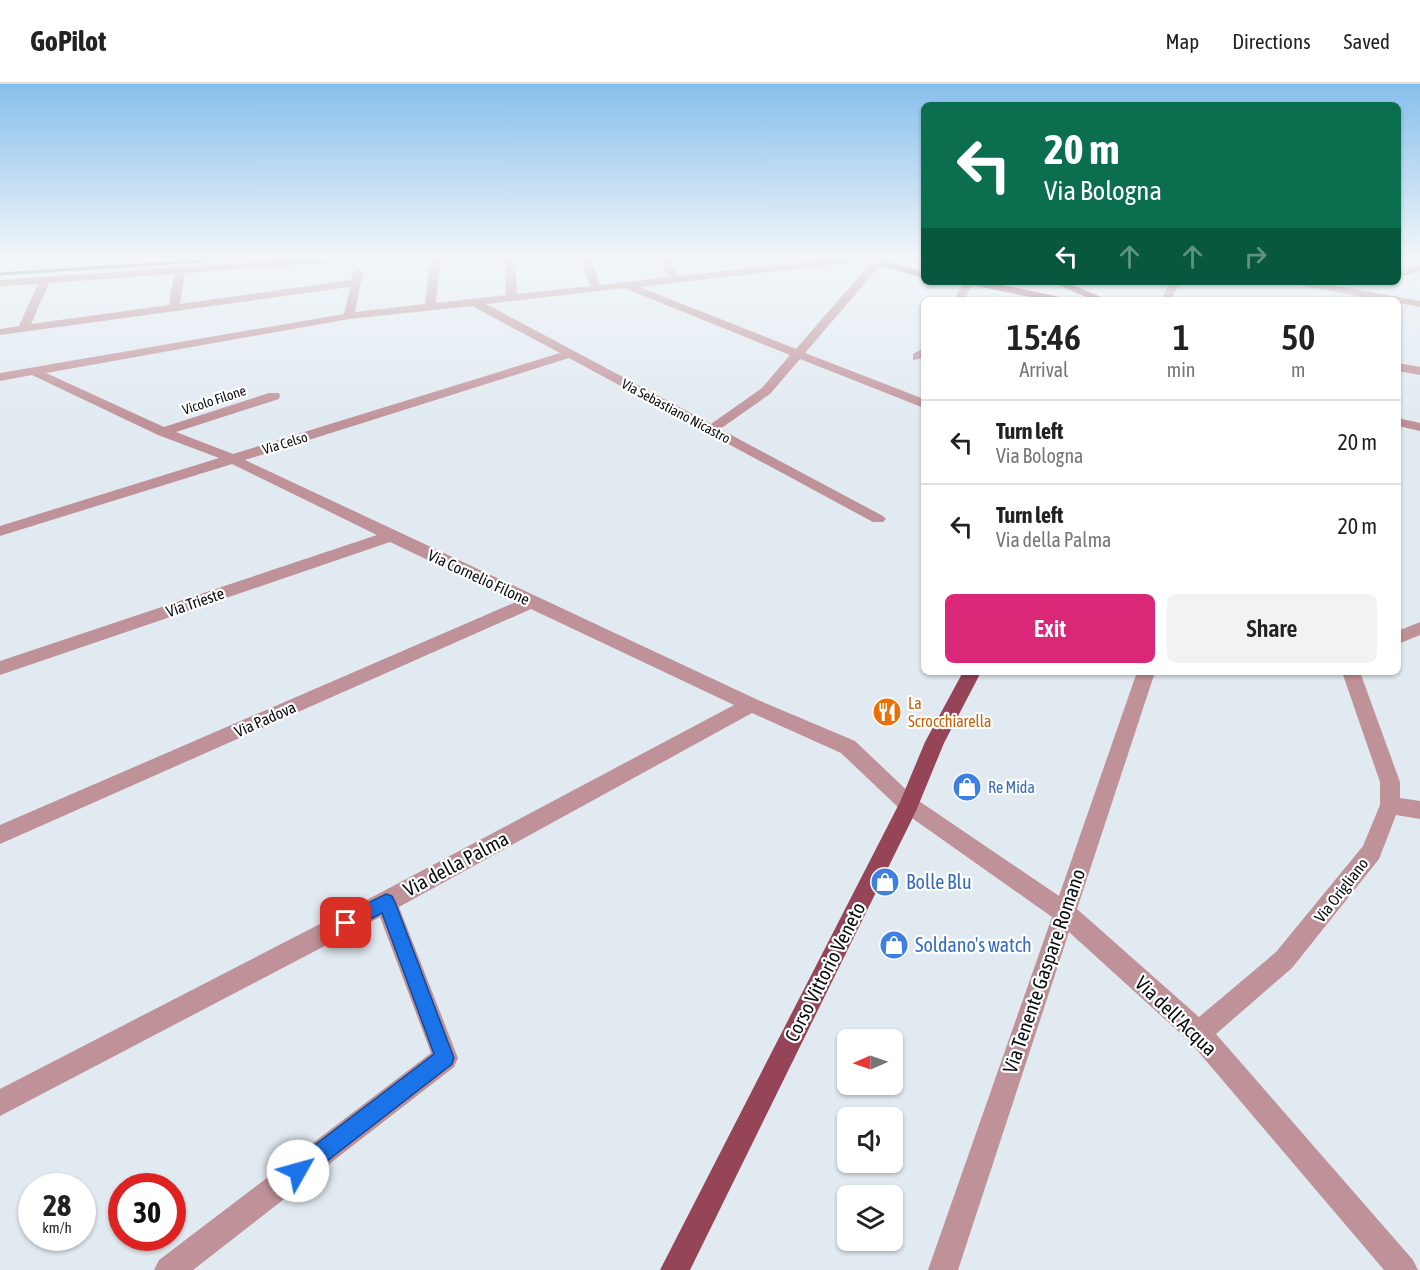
<!DOCTYPE html>
<style>
:root{--surface:#fff;--page:#f2f2f2;--text:#222;--muted:#767676;--line:#e0e0e0;--accent:#db2777}
body{margin:0;font-family:"Asap Condensed",sans-serif;background:var(--page);color:var(--text);height:100vh;display:flex;flex-direction:column;font-size:22px;white-space:nowrap}
*{box-sizing:border-box;margin:0}
p{font-size:20px;color:var(--muted)}
.icon{flex:none;width:33px;height:33px;fill:none;stroke:currentColor;stroke-width:2;stroke-linecap:round;stroke-linejoin:round}
.map{position:relative;flex:1;overflow:hidden}
.panel{position:absolute;left:921px;top:213px;width:480px;height:378px;display:flex;flex-direction:column;background:var(--surface);border-radius:9px;box-shadow:0 2px 4px #0004}
.panel>*{flex:none}
.guide{position:absolute;left:921px;top:18px;width:480px;height:183px;border-radius:9px;box-shadow:0 2px 4px #0004;background:#0b6e4f;color:#fff;overflow:hidden}
.needle{width:39px;rotate:268deg}
.tools{position:absolute;left:837px;top:945px;display:grid;gap:12px}
.tools a{display:grid;place-items:center;width:66px;height:66px;border-radius:9px;background:var(--surface);box-shadow:0 2px 4px #0004;font-size:30px}
.speed{position:absolute;left:18px;top:1089px;display:flex;gap:12px;font-size:30px;font-weight:700;text-align:center}
.speed>*{display:grid;place-content:center;width:78px;height:78px;border-radius:50%;background:var(--surface);box-shadow:0 2px 4px #0004;line-height:1}
.speed small{font-size:15px;font-weight:400}
.speed .limit{border:9px solid #d22;background:#fff;color:#111}
.pin{position:absolute;display:grid;place-items:center;width:51px;height:51px;color:#fff;margin:-26px;border-radius:12px;box-shadow:0 3px 9px #0006}
.me{position:absolute;width:66px;margin:-33px;rotate:52deg;stroke-linejoin:round;filter:drop-shadow(0 0 4px #0008)}
.turn{display:flex;align-items:center;gap:21px;height:126px;padding:0 24px;font-size:27px}
.turn .icon{width:78px;height:78px;stroke-width:2.5}
.turn b{display:block;font-size:42px;line-height:51px}
.lanes{display:flex;align-items:center;height:57px;padding:0 24px;background:#0003;justify-content:center;gap:30px;direction:ltr}
.lanes .off{opacity:.35}
.eta{display:flex;justify-content:space-evenly;align-items:center;height:102px;text-align:center}
.eta b{font-size:36px;font-weight:600;line-height:42px}
.cta{display:flex;gap:12px;margin-top:auto;padding:12px 24px}
.cta a{flex:1;height:69px;border-radius:9px;background:var(--accent);color:#fff;font-size:24px;font-weight:600;line-height:69px;text-align:center}
.cta a+a{background:var(--page);color:var(--text)}
ul{padding:0;list-style:none}
li{display:flex;align-items:center;gap:18px;height:84px;padding:0 24px;border-top:2px solid var(--line)}
li div{flex:1}
li b{display:block;font-size:22px}
li em{font-style:normal}
header{display:flex;align-items:center;gap:36px;box-sizing:border-box;height:84px;padding:0 30px;background:var(--surface);border-bottom:2px solid var(--line)}
header strong{font-size:28px}
nav{display:flex;gap:33px;margin-inline-start:auto;font-size:21px}
.map>svg:first-child{display:block}
</style>
<header>
<strong>GoPilot</strong>
<nav><a>Map</a><a>Directions</a><a>Saved</a></nav>
</header>
<div class="map">
<svg width="1420" height="1186" viewBox="0 0 1420 1186">
<rect width="100%" height="100%" fill="#e1eaf1"/>
<g fill="none" stroke-linecap="round" stroke-linejoin="round">
<g fill="#bf9198" fill-rule="evenodd">
<path d="M0,174H41L36,177L0,179Z"/>
<path d="M307,174H361L356,177L185,189L180,220L351,196L353,188L358,185L363,188L355,228L425,220L430,174H440L436,219L506,211L505,174H515L517,210L590,202L580,174H590L600,201L668,193L659,174H669L678,192L837,174H873L868,177L639,203L796,265L869,181L890,178V182L877,185L805,269L924,315V324L800,275L770,310L720,345L883,432L886,435L883,438H873L569,274L245,376L758,616L855,657L916,715L1059,812L1137,588H1155L1077,825L1199,933L1276,868L1363,762L1380,721V698L1342,588H1360L1400,698V714L1420,717V735L1396,731L1379,775L1292,884L1216,950L1413,1176L1418,1186H1384L1190,958L1069,848L958,1186H928L1052,833L902,727L841,669L752,629L399,823L458,974L454,983L193,1186H154L159,1176L431,969L380,833L0,1032V1005L378,810L734,621L531,525L0,760V741L516,518L390,458L0,591V577L377,451L232,380L0,452V442L219,374L158,351L32,291L0,297V289L344,230L350,203L0,251V245L19,242L38,200L0,202V196ZM174,190L169,221L31,240L49,199ZM624,204L790,271L762,304L711,340L486,220ZM472,222L560,269L233,370L176,348L279,315L280,312L279,309H269L164,343L46,289L349,235Z"/>
<path d="M1420,181V187L1398,193V187Z"/>
<path d="M964,198H974L964,216H954Z"/>
<path d="M1170,198H1180L1171,216H1161Z"/>
<path d="M1294,198H1316L1420,217V223L1398,219V216H1379L1299,201Z"/>
<path d="M924,264V274L913,276V270Z"/>
<path d="M1398,279L1420,283V291L1398,287Z"/>
<path d="M1398,334L1420,339V347L1398,342Z"/>
<path d="M1420,538V551L1398,560V547Z"/>
</g>
<g fill="#954557" fill-rule="evenodd">
<path d="M874,174H886L890,178L924,188V194L882,182Z"/>
<path d="M967,198H988L1060,213L1065,216H1044L972,201Z"/>
<path d="M1051,198H1066L1108,216H1093Z"/>
<path d="M963,588H981L944,659L916,727L690,1186H660L900,718L925,658Z"/>
</g>
<path stroke="#555a5f" stroke-width="3" d="M0,190L245,174"/>
</g>
<linearGradient id="sky" x2="0" y2="1"><stop stop-color="#87bfec"/><stop offset="0.51" stop-color="#f2f6f9"/><stop offset="1" stop-color="#f2f6f9" stop-opacity="0"/></linearGradient>
<rect width="1420" height="340" fill="url(#sky)"/>
<path fill="#1a73e8" stroke="#114b97" stroke-width="1.5" d="M386,810L392,812L395,818L454,974L452,980L305,1094L298,1097L290,1094L287,1087L290,1080L434,970L382,829L346,848L340,845L337,839L340,833Z"/>
<defs>
<g id="restaurant-disc" transform="scale(1.5)"><circle r="9.5" fill="#e8710a" stroke="#fff"/><path d="M-5-6h1v4h1v-4h1v4h1v-4h1v5L-1.5 .5V6h-2V.5L-5-1ZM5-6V6H3V1.5H1.5Q1.5-4 5-6Z" fill="#fff"/></g>
<g id="shop-disc" transform="scale(1.5)"><circle r="9.5" fill="#3f7fe0" stroke="#fff"/><path d="M-5-2.5h2.3a2.7 3.5 0 0 1 5.4 0H5L5.5 6h-11ZM-1.5-2.5h3a1.5 2.3 0 0 0-3 0Z" fill="#fff"/></g>
</defs>
<g fill-rule="evenodd">
<use href="#restaurant-disc" x="887" y="628"/>
<use href="#shop-disc" x="967" y="703"/>
<use href="#shop-disc" x="885" y="798"/>
<use href="#shop-disc" x="894" y="861"/>
</g>
<g text-anchor="middle" stroke-width="4.5" stroke-linejoin="round" paint-order="stroke">
<g font-size="14" fill="#0a0d10" stroke="#fff">
<text transform="translate(214 316) rotate(-18)" y="5">Vicolo Filone</text>
<text transform="translate(676 327) rotate(28)" y="5">Via Sebastiano Nicastro</text>
<text transform="translate(285 359) rotate(-17)" y="5">Via Celso</text>
</g>
<g font-size="16" fill="#0a0d10" stroke="#fff">
<text transform="translate(479 493) rotate(25)" y="6">Via Cornelio Filone</text>
<text transform="translate(195 518) rotate(-19)" y="6">Via Trieste</text>
<text transform="translate(265 635) rotate(-24)" y="6">Via Padova</text>
<text transform="translate(1341 806) rotate(-52)" y="6">Via Origliano</text>
</g>
<g font-size="16" fill="#c56008" stroke="#fff" text-anchor="start">
<text x="908" y="625">La<tspan x="908" dy="18">Scrocchiarella</tspan></text>
</g>
<g font-size="16" fill="#366cbe" stroke="#fff" text-anchor="start">
<text x="988" y="709">Re Mida</text>
</g>
<g font-size="20" fill="#0a0d10" stroke="#fff">
<text transform="translate(456 780) rotate(-28)" y="7">Via della Palma</text>
<text transform="translate(1044 887) rotate(-71)" y="7">Via Tenente Gaspare Romano</text>
<text transform="translate(825 888) rotate(-63)" y="7">Corso Vittorio Veneto</text>
<text transform="translate(1176 932) rotate(44)" y="7">Via dell'Acqua</text>
</g>
<g font-size="20" fill="#366cbe" stroke="#fff" text-anchor="start">
<text x="906" y="805">Bolle Blu</text>
<text x="915" y="868">Soldano's watch</text>
</g>
</g>
</svg>
<div class="tools">
<a><svg class="needle" viewBox="-14 -14 28 28"><path d="M0-13l5 13h-10z" fill="#e53935"/><path d="M0 13l5-13h-10z" fill="#767676"/></svg></a>
<a><svg class="icon" aria-label="sound" viewBox="0 0 24 24"><path d="M4 9h4l5-4v14l-5-4H4zM17 9q2 3 0 6"/></svg></a>
<a><svg class="icon" aria-label="layers" viewBox="0 0 24 24"><path d="M12 4l9 5-9 5-9-5zM3 14l9 5 9-5"/></svg></a>
</div>
<div class="speed"><div>28<small>km/h</small></div><div class="limit">30</div></div>
<div class="pin" style="left:346px;top:839px;background:#d93025"><svg class="icon" aria-label="arrive" viewBox="0 0 24 24"><path d="M6 21V4h12l-3 4 3 4H6"/></svg></div>
<svg class="me" style="left:298px;top:1087px" viewBox="-20 -20 40 40"><circle r="19" fill="#fff"/><path d="M0-13L10 11 0 6-10 11z" fill="#1a73e8"/></svg>
<div class="guide">
<div class="turn"><svg class="icon" aria-label="left" viewBox="0 0 24 24"><path d="M17 20v-9H6M10 6l-5 5 5 5"/></svg><div><b>20 m</b>Via Bologna</div></div>
<div class="lanes"><svg class="icon" aria-label="left" viewBox="0 0 24 24"><path d="M17 20v-9H6M10 6l-5 5 5 5"/></svg><svg class="icon off" aria-label="ahead" viewBox="0 0 24 24"><path d="M12 20V5M6 11l6-6 6 6"/></svg><svg class="icon off" aria-label="ahead" viewBox="0 0 24 24"><path d="M12 20V5M6 11l6-6 6 6"/></svg><svg class="icon off" aria-label="right" viewBox="0 0 24 24"><path d="M7 20v-9h11M14 6l5 5-5 5"/></svg></div>
</div>
<section class="panel">
<div class="eta">
<div><b>15:46</b><p>Arrival</p></div>
<div><b>1</b><p>min</p></div>
<div><b>50</b><p>m</p></div>
</div>
<ul>
<li><svg class="icon" aria-label="left" viewBox="0 0 24 24"><path d="M17 20v-9H6M10 6l-5 5 5 5"/></svg><div><b>Turn left</b><p>Via Bologna</p></div><em>20 m</em></li>
<li><svg class="icon" aria-label="left" viewBox="0 0 24 24"><path d="M17 20v-9H6M10 6l-5 5 5 5"/></svg><div><b>Turn left</b><p>Via della Palma</p></div><em>20 m</em></li>
</ul>
<div class="cta"><a>Exit</a><a>Share</a></div>
</section>
</div>
